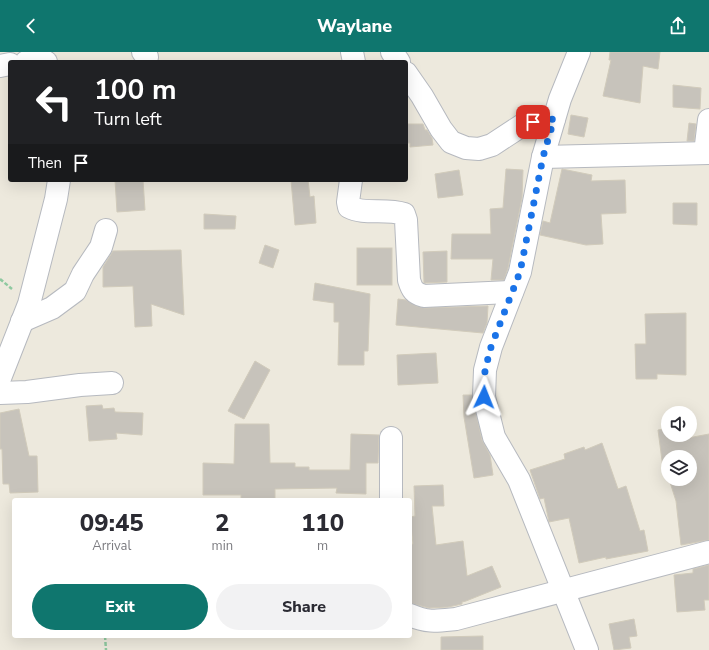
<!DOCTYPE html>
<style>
:root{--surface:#fff;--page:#f2f2f3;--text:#2b2b33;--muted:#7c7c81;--accent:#0f766e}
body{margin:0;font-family:"Nunito Sans",sans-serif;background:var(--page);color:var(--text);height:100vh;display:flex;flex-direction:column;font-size:15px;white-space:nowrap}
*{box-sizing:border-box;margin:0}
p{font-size:13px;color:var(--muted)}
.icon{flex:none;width:22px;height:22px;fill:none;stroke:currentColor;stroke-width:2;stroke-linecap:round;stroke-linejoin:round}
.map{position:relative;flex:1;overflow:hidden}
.sheet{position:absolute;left:12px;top:446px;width:400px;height:140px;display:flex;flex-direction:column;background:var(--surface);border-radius:4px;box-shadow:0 4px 16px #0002}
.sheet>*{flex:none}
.guide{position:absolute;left:8px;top:8px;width:400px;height:122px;border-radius:4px;box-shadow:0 4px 16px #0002;background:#202124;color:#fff;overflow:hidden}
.fabs{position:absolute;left:661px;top:354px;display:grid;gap:8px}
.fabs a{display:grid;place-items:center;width:36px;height:36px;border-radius:50%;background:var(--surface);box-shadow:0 4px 16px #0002;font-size:20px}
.pin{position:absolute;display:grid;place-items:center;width:34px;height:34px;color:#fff;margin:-17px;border-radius:8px;box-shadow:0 2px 6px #0006}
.me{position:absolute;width:44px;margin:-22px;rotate:2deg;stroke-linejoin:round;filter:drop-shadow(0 0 3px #0008)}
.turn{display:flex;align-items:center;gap:14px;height:84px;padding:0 20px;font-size:18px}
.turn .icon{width:52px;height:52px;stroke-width:2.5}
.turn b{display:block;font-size:28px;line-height:34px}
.then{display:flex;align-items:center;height:38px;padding:0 20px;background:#0003;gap:8px;font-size:15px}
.eta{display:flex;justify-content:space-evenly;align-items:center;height:68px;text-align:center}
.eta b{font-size:24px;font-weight:800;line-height:28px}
.primary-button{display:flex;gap:8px;margin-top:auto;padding:8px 20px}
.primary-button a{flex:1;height:46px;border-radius:24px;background:var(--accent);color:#fff;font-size:16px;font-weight:800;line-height:46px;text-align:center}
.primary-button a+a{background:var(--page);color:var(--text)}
header{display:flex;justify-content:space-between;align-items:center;height:52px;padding:0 20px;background:var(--accent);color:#fff;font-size:18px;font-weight:800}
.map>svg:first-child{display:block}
</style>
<header><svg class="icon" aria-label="back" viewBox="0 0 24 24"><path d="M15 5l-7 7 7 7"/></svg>Waylane<svg class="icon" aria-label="share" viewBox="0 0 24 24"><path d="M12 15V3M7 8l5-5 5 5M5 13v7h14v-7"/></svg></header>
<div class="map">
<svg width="709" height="598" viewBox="0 0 709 598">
<rect width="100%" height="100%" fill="#ede9dd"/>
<g fill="#c7c3bb" stroke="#d1cbbb">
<path d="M610,0H660L658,17L643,14L640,51L603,44L611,8H609Z"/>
<path d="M673,33L701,36L700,57L673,55Z"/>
<path d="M571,63L588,66L584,85L568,82Z"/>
<path d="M689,71L696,72L694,89H687Z"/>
<path d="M406,72H423L425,78H427L432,86L433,93L410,95V91H406Z"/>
<path d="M506,117L523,118L522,146L508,216L504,228H491L493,207H451L452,182H491L490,157L503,156Z"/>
<path d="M562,117L592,123L591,129L625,128L626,161L601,162L603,192L586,193L540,183L543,169L550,171Z"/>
<path d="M459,118L463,143L438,146L435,122Z"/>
<path d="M115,128H143L145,158L117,160Z"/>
<path d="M291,128H308L310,145L314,144L316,171L295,173Z"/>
<path d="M673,151H697V173L673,172Z"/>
<path d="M204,162L236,164L235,177H204Z"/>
<path d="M265,193L279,198L273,216L259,211Z"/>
<rect x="357" y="196" width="35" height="37"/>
<path d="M181,198L184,263L151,252L152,274L135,275L133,234L103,235V215L113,199Z"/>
<path d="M447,199V230L424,231L423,200Z"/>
<path d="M315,231L370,242L368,299H364V313H338L339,270H334V251L313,248Z"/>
<path d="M398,247L406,248L416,254L425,256L488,254L487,271L483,281L396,273Z"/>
<path d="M686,261V323L657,322V327H636L635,292H646L645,262Z"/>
<path d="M436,301L438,331L398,333L397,303Z"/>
<path d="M255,309L270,318L244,367L228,359Z"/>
<path d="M463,343H472L482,388L490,403L493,423L474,426L464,365Z"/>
<path d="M102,353L103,357L114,356L115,360L143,361L142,383L116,381L117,387L89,389L86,354Z"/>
<path d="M19,357L29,404H37L38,440L10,441L9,432H3L2,397H0V361Z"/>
<path d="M235,372H269L270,411H295V415H309V418H350L351,382L379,383L378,411H366V442L336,441L337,436L275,437V448H241V443H203V411L234,412Z"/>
<path d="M668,376V383H687L688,386L709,382V488L681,493L676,449L669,427H690V405H668V423L666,416H663L658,378Z"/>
<path d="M602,391L618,437L626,434L640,479L644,478L648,499L606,507V505L579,511L569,466L549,470L544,446L540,447L530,418L565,407L564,402L584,395L585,398Z"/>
<path d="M443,433L444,454H432L436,493L463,489L467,524L492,514L501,535L466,549L462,550V552L448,555L429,556L410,551V492H413L410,465L415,464L414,434Z"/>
<path d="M709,513V548H704L705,558L677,560L674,523L693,521V517Z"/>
<path d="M634,567L637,584L629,585L631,596L614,598L609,572Z"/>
<path d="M483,584V598H441V585Z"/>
</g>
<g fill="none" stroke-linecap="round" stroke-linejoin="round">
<g stroke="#b6b9bf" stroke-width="24">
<g id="minor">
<path d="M143,0L147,5"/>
<path d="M352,0L354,10"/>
<path d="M392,0L399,10"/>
<path d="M579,0L560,47L543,105L520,220L491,295L485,318L484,345L494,385L519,428L587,598"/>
<path d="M26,10H46"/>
<path d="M0,14L10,12"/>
<path d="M406,21L422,44L441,77L451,90L466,96L479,97L492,93L521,74L540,68L554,67"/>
<path d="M705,101L709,68"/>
<path d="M543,105L709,101"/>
<path d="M351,128L348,150L349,155C364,163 386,156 404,162L406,168L409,228C412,238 414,241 424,244L512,240"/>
<path d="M22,269L52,256L75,239L83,222L101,195L106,178"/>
<path d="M0,326L29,252L56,147L59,128"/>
<path d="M0,341L27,340L80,333L112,331"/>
<path d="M391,386V448"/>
<path d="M410,563C428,571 437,569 456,567L709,500"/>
</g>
</g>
<g stroke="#8fc9a0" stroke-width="2.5" stroke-dasharray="4 2" stroke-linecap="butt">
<path d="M0,227L12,237"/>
<path d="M105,584L106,598"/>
</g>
<use href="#minor" stroke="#fff" stroke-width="22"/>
</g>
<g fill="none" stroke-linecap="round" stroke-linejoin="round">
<path stroke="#1a73e8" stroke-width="7" stroke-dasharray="0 12.6" d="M484,345L485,318L491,295L520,220L543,105L554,67L540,68L533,70"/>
</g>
</svg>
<div class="fabs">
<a><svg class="icon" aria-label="sound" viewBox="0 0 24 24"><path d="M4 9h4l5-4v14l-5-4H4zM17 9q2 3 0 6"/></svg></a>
<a><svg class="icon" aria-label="layers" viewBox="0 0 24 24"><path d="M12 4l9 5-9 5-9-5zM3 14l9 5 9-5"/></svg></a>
</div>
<div class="pin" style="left:533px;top:70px;background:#d93025"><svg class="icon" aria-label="arrive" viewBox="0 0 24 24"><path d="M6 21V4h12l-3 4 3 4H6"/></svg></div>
<svg class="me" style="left:484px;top:345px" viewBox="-20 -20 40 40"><path d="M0-17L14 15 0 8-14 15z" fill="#1a73e8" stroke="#fff" stroke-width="4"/></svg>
<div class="guide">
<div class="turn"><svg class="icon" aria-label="left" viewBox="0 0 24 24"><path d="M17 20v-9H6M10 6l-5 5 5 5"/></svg><div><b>100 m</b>Turn left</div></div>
<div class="then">Then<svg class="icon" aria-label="arrive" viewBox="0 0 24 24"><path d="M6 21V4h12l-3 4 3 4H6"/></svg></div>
</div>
<section class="sheet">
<div class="eta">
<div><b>09:45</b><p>Arrival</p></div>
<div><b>2</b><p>min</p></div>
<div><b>110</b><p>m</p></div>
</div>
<div class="primary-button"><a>Exit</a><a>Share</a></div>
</section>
</div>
